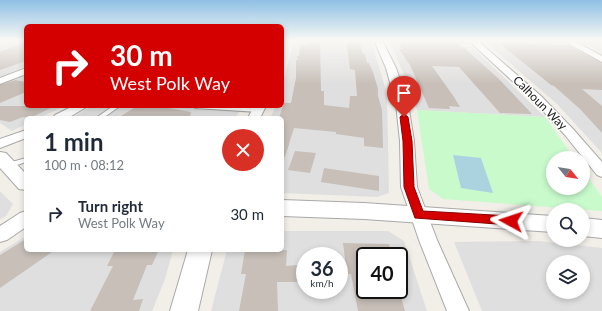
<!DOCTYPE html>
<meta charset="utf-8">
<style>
:root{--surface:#fff;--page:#f2f2f3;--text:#1f2937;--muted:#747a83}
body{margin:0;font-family:Lato,sans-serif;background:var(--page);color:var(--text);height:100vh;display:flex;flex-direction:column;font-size:15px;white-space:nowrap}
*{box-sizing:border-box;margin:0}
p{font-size:13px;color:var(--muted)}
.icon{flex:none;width:22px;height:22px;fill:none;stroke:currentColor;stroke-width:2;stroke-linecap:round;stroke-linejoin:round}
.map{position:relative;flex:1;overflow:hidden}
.details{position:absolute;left:24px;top:116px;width:260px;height:136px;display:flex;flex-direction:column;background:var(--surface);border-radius:6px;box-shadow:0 2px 6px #0003}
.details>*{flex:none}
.top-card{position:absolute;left:24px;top:24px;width:260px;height:84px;border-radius:6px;box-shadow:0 2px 6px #0003;background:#d40000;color:#fff;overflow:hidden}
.needle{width:26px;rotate:120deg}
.controls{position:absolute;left:546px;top:151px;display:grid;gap:8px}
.controls a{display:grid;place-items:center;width:44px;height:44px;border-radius:50%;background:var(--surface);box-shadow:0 2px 6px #0003;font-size:20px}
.speed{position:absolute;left:296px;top:247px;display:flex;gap:8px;font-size:20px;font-weight:700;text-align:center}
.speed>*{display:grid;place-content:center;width:52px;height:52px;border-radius:50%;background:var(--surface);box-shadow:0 2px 6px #0003;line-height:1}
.speed small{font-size:10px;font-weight:400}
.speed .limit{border:2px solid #111;border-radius:6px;background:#fff;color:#111}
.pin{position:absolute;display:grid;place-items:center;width:34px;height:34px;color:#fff;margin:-41px -17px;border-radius:50% 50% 50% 0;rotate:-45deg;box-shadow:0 0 4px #0007}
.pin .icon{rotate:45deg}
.me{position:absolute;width:44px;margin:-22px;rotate:275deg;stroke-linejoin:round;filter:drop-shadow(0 0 3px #0008)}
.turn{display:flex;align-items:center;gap:14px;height:84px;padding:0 20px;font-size:18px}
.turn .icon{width:52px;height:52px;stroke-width:2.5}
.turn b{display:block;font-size:28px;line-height:34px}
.round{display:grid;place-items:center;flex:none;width:42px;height:42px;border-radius:21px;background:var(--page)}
.head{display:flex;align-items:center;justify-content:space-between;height:68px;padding:0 20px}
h1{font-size:24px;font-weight:700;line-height:30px}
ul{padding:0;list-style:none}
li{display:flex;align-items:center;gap:12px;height:60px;padding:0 20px}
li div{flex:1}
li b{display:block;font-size:15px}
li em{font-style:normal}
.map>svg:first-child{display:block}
</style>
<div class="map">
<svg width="602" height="311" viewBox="0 0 602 311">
<rect width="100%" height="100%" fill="#f2efe9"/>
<g fill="#e0dfdf" fill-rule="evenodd">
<path d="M12,40H26V66L0,77V45Z"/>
<path d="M294,40H371L387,94L389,193L377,197L282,193V118H270L276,106H282V86Z"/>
<path d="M389,40H465L545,117L417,110L412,93Z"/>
<path d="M483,40H559L602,65V153L557,104Z"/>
<path d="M578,40H602V53Z"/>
<path d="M26,75V106H65L39,118H26V124L12,131L0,123V86Z"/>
<path d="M92,106H243L235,118H71Z"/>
<path d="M0,191L13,204L6,216L0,220Z"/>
<path d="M282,231H388L404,241L427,311H211L227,250H282ZM305,256H339V290H305ZM365,256H399V290H365Z"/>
<path d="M26,236V250H173L165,279L152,311H0V252Z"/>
<path d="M539,241L602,248V311H482L454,242ZM553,262H583V292H553Z"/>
</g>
<path fill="#c8facc" d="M417,110L545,117L574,158H553V188H583V170L602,197V211L443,199L429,189Z"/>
<path fill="#aad3df" d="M453,155L481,158L493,193L461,188Z"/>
<g fill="#c7bfb8">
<path d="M308,40H320L321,91H324V105L349,108L350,96H357L355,70L350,69L346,40L359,41L363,54H365L367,63H369L373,72L378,89V96L382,110L383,148L364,146V138L336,134V132L294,128L285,157H282V118H279L284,103H291L296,78V60H298L297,56H299L300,45H307Z"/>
<path d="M399,40H455L461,47H463L498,78L532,114L500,113L459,67L432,66L454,97L460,107L449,106L450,109L429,108L410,65L399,49H402L399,45H402Z"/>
<path d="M26,41V61L0,70V52Z"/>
<path d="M499,43L568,45L602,63V90L582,89L602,106V133L580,109L554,86L551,85Z"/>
<path d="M15,80L26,82V92L0,103V85Z"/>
<path d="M0,106H55L30,118L23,117L10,122L0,120Z"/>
<path d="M137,106H157L191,112L190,118H118Z"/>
<path d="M295,151L316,153L310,173L288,170Z"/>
<path d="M324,168L379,176V191L321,182Z"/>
<path d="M26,239V250H55L0,288V255Z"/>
<path d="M343,243L389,244L392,256H365V290H399L405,311H358L351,274H347Z"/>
<path d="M115,250H159L152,265H147L133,300L143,299L139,311H90L113,266H107Z"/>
<path d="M245,250H287L286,266L298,265L299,282H277L278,311H239L246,274H241Z"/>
</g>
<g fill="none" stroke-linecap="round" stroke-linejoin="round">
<g stroke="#a9a9a9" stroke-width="2">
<g id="service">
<path d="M113,106H120L103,118H96Z"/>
<path d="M192,106H222L258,108L261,110L258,112L195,108Z"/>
<path d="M26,158V162L8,168L4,166L5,164Z"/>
</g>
</g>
<g stroke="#a9a9a9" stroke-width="2">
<g id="minor">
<path d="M374,40H382L396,68L408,104L414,141L417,187L437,240L469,311H447L419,240L401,187L400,141L396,104L386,68Z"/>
<path d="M468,40H477L541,96L573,129L602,162V177L597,175L565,135L533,100Z"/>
<path d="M562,40H572L602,56V62Z"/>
<path d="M26,68V74L0,84V78Z"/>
<path d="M73,106H88L68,118H53L55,115Z"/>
<path d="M254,106H266L260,118H248Z"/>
<path d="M26,130V138L0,148V139Z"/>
<path d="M26,211V227L7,240L0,242V226L20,213Z"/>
</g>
</g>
<g stroke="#a9a9a9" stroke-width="2">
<g id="tertiary">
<path d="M0,40H6L0,44Z"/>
<path d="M0,152L6,153L26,174V190L19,189L0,168Z"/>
<path d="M282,200L364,203L553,216V232L364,219L282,216Z"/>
<path d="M583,218L602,220V238L583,236Z"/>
<path d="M188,250H212L198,311H170Z"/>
</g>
</g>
<use href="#service" fill="#fff" fill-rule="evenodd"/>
<use href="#minor" fill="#fff" fill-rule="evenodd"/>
<use href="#tertiary" fill="#fff" fill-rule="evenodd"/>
</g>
<linearGradient id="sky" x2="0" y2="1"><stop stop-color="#8fc0e4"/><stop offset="0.48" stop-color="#f9f8f5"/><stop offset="1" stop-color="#f9f8f5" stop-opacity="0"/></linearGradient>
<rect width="602" height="84" fill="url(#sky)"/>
<path fill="#d40000" stroke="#8a0000" d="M404,114L408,117L412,141L414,187L423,211L511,216L515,218L516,221L515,224L511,225L415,218L404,187L403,141L400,117Z"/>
<g text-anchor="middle" stroke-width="3" stroke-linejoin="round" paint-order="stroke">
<g font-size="12" fill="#222" stroke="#fff">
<text transform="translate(540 103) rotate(45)" y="4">Calhoun Way</text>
</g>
</g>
</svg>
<div class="controls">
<a><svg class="needle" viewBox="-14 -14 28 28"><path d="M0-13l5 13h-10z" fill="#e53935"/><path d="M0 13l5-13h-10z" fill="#747a83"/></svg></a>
<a><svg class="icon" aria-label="search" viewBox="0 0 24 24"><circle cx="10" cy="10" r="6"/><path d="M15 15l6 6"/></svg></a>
<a><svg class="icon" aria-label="layers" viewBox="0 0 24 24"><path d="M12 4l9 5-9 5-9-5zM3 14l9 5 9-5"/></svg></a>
</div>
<div class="speed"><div>36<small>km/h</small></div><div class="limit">40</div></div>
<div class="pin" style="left:404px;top:117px;background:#d93025"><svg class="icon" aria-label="arrive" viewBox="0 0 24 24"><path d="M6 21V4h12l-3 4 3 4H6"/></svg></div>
<svg class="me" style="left:511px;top:221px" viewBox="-20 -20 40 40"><path d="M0-17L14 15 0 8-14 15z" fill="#d40000" stroke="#fff" stroke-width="4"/></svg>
<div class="top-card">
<div class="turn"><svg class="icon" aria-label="right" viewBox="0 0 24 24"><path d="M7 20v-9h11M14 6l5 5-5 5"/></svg><div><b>30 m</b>West Polk Way</div></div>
</div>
<section class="details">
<div class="head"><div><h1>1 min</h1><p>100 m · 08:12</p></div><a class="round" style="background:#d93025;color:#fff"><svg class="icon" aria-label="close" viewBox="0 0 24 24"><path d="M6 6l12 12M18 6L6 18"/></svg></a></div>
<ul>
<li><svg class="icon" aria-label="right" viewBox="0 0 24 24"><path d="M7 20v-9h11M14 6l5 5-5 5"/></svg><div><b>Turn right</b><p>West Polk Way</p></div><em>30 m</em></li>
</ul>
</section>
</div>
